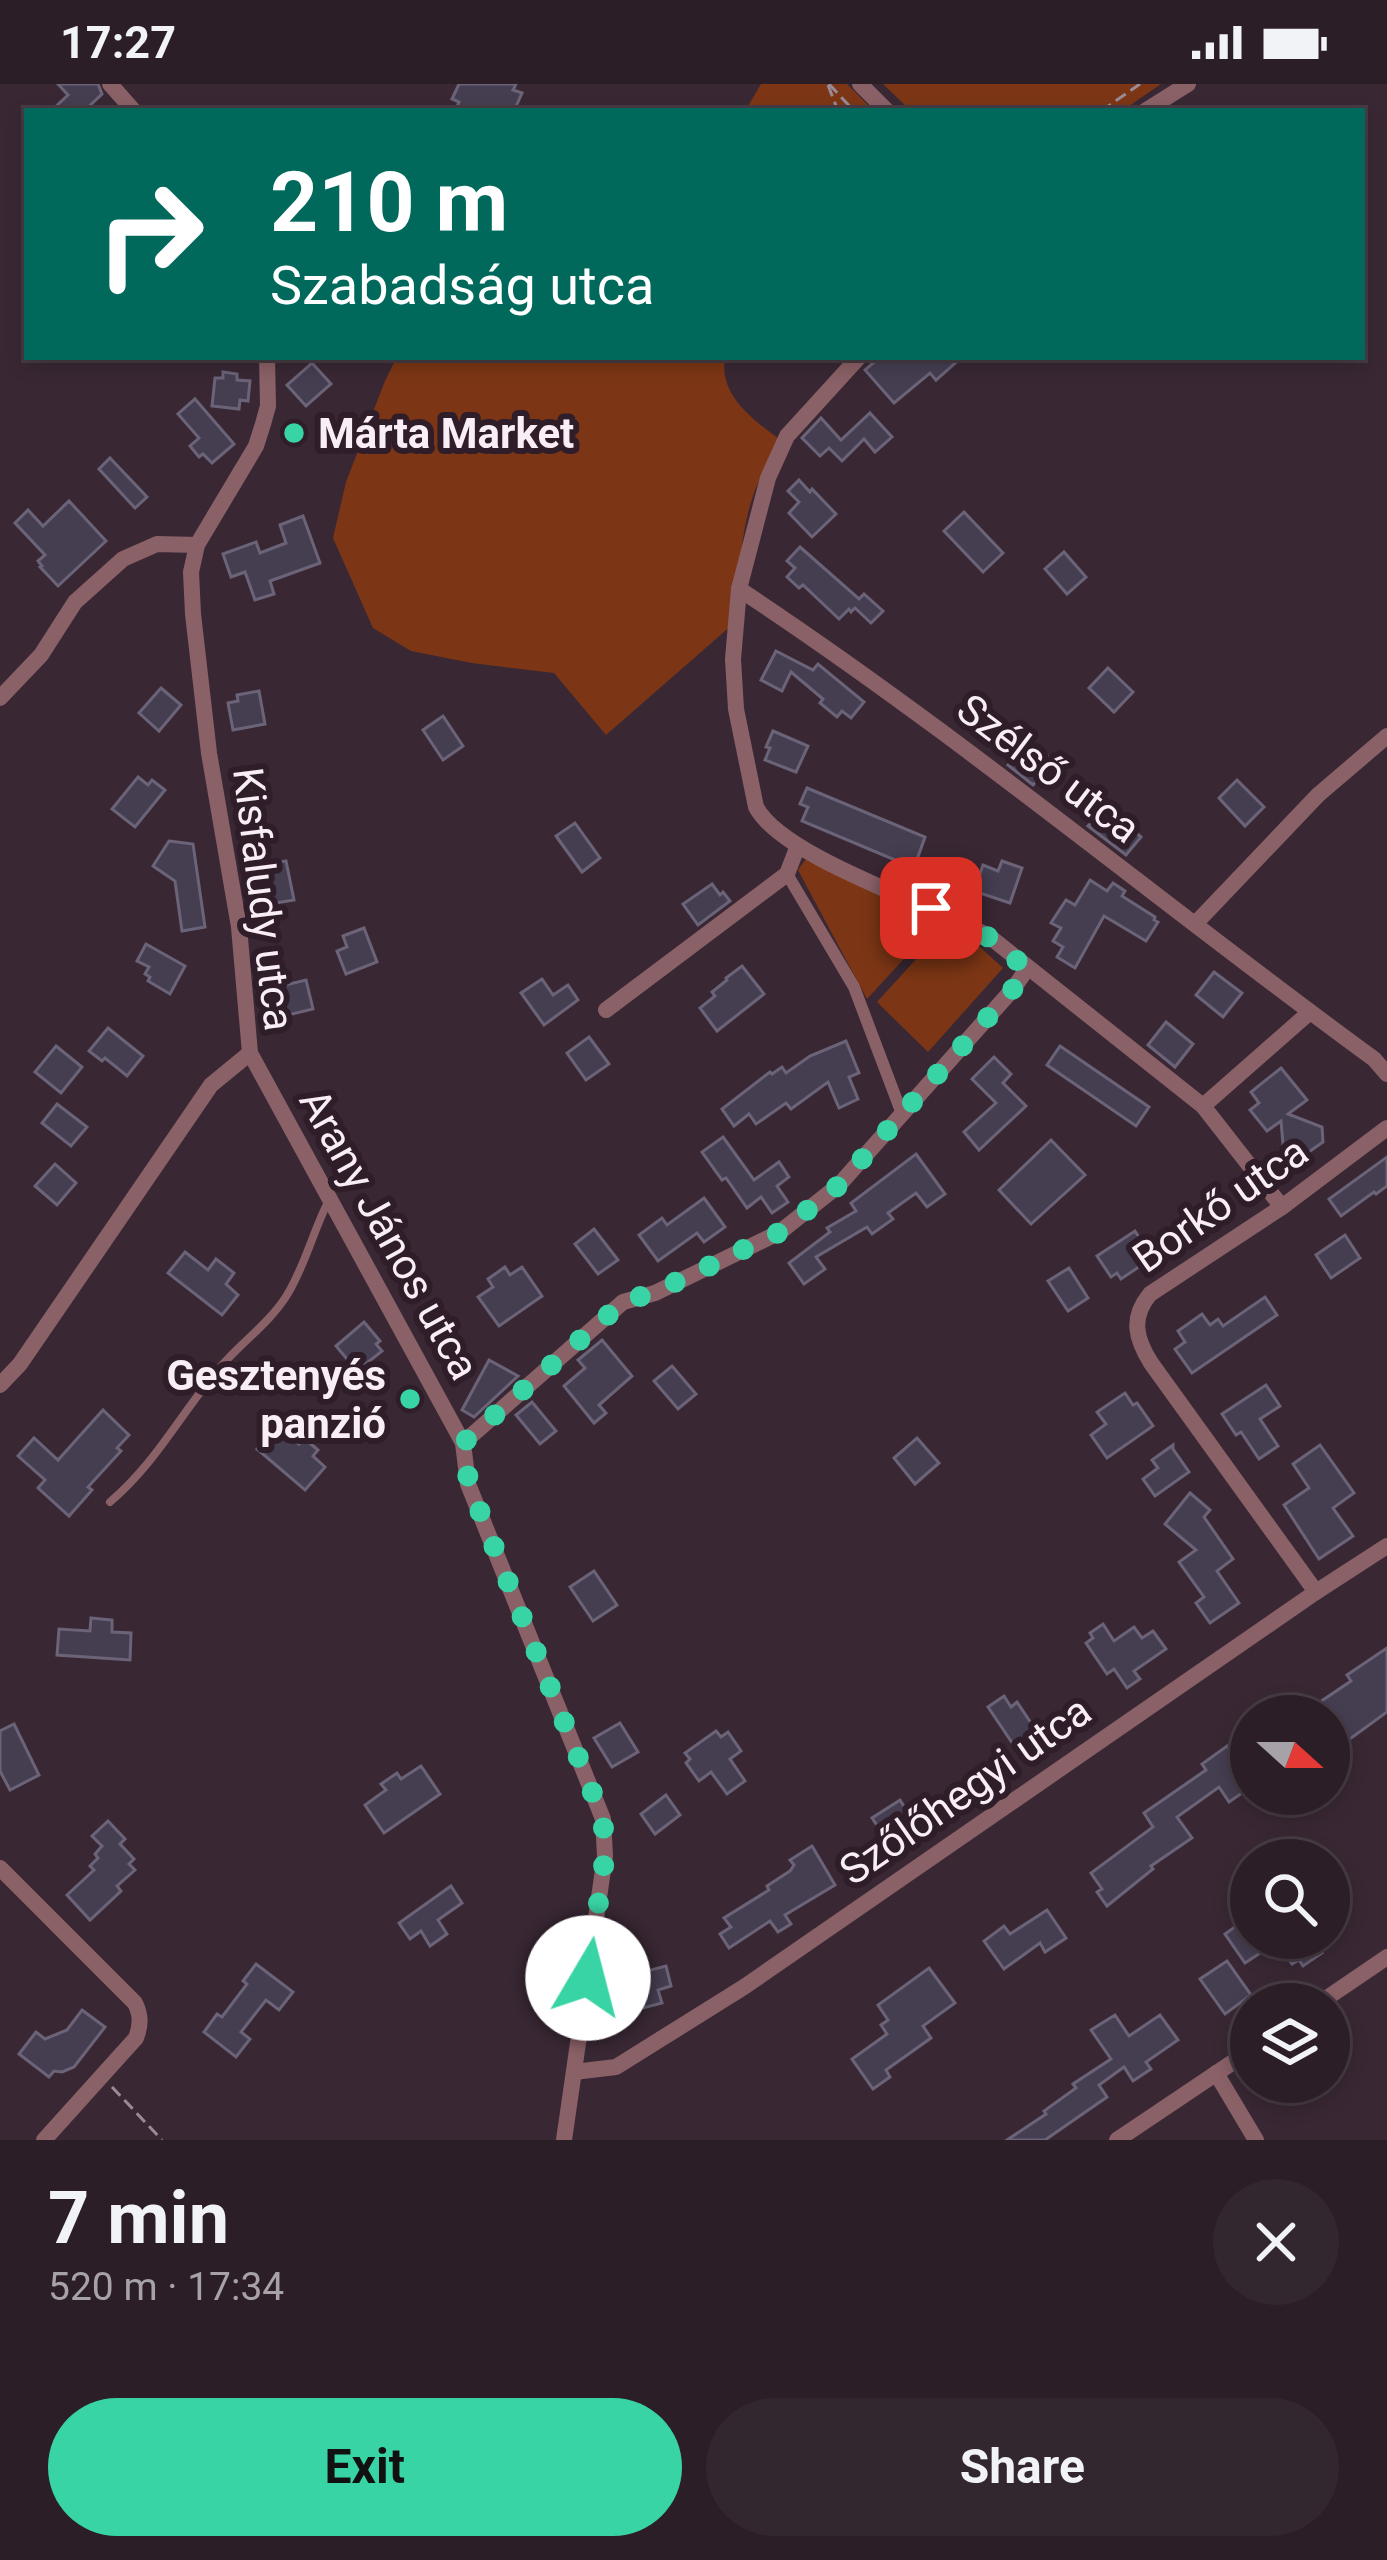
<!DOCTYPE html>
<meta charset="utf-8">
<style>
:root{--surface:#2b1e27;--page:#33272f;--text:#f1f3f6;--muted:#a6a2a7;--line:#473c44;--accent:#39d4a5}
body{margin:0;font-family:Roboto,sans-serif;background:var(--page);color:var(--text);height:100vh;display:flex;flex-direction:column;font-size:45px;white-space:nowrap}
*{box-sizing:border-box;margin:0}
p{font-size:39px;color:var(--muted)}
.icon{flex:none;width:66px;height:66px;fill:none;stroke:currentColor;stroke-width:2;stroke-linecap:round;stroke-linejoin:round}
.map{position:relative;height:2056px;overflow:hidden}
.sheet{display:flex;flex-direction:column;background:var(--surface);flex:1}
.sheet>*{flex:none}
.hud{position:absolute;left:24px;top:24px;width:1341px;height:252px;border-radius:0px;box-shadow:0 6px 18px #0003,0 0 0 3px var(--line);background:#00695c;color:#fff;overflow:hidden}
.needle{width:78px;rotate:111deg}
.tools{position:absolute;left:1230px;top:1611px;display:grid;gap:24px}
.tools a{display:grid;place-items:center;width:120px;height:120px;border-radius:50%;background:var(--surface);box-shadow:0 6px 18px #0003,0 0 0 3px var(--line);font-size:60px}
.pin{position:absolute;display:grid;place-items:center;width:102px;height:102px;color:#fff;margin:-51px;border-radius:24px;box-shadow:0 6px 18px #0006}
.me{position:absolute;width:132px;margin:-66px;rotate:8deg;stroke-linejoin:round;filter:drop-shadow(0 0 9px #0008)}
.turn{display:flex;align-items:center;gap:42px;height:252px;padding:0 48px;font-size:54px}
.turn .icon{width:156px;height:156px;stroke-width:2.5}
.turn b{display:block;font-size:84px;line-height:102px}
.round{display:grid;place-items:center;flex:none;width:126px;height:126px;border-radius:63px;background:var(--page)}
.head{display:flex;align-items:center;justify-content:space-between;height:204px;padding:0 48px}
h1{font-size:72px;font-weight:700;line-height:90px}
.cta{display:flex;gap:24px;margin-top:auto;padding:24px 48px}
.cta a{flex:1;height:138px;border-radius:72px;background:var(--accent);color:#111;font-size:48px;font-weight:700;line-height:138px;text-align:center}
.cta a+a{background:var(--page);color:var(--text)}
.status{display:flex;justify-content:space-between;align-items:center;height:84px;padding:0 60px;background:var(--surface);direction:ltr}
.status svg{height:33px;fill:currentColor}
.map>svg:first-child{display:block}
</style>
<div class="status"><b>17:27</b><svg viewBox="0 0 49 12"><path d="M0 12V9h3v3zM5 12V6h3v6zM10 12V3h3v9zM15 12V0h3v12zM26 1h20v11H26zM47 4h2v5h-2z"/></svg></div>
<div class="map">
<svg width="1387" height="2056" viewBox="0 0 1387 2056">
<rect width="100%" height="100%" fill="#392834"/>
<g fill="#7c3615">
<path d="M761,0H847L874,27H745Z"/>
<path d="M883,0H1161L1122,27H911Z"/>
<path d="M397,273H725C718,312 755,337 782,357C772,374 761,391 754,409C740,450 738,491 740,534L606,651L554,589L472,579L411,567L373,544L333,454L346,398L385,297Z"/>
<path d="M808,772L945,830L867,915L798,786Z"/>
<path d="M951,837L1003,884L928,968L877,918Z"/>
</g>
<g fill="#453e51" stroke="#6b6378" stroke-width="3">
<path d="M58,0H98L102,10L84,27H51L68,11Z"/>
<path d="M459,0H516L513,6L522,9L514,27H455L459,18L452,15Z"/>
<path d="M880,273H962L936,296L930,289L894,319L865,286Z"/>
<path d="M312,279L331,300L306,322L287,301Z"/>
<path d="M223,288L237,290V296L250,297L248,317L240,316L239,325L212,322L215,294H223Z"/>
<path d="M195,315L234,360L212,379L203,370L199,373L190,362L199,354L178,330Z"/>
<path d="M870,329L892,353L875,368L864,355L842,377L829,364L820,372L802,354L821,334L841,356Z"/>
<path d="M110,374L147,413L135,424L99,385Z"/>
<path d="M799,396L810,408L812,405L836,430L812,453L789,429L799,418L788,407Z"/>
<path d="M69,417L106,457L58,502L40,483L42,482L38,477L45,471L15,439L28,426L43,442Z"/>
<path d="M964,428L1003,469L983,488L944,447Z"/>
<path d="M303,432L320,479L270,497L274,510L255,516L245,488L231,493L223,470L256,458L260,469L286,459L280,441Z"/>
<path d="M800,463L859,515L864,510L883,527L871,539L855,524L851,528L849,525L839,535L803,501L799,504L787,493L795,484L787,477Z"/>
<path d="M1064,468L1086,493L1067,510L1045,485Z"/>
<path d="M776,567L813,586L818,580L864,618L851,634L842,627L837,633L820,619L823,615L791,588L782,607L761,596Z"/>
<path d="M1108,584L1133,608L1114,628L1089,604Z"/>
<path d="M161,604L181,621L159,647L139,629Z"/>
<path d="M259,607L265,640L233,646L228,619L238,617L237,611Z"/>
<path d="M443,632L463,662L443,676L423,646Z"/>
<path d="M773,647L808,662L796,688L765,676L770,664L766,663Z"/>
<path d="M1029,657L1053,677L1033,701L1008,681Z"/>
<path d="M138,693L148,701L152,696L165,706L135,743L112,725Z"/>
<path d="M1237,696L1264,723L1245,742L1219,714Z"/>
<path d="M807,704L925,753L914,784L802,737L808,723L800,720Z"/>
<path d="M1105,722L1141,753L1126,771L1088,742Z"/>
<path d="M575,739L600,774L582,788L556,752Z"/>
<path d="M169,757L193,760L205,843L182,847L175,797L153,782Z"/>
<path d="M286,777L294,816L269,820L262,781Z"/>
<path d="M1002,777L1022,784L1010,819L974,807L983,781L998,787Z"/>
<path d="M1090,796L1107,807L1113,799L1125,807L1122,812L1155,833L1154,836L1158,838L1146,857L1104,832L1075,884L1057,873L1063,863L1053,857L1061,844L1051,839L1066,816L1075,821Z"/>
<path d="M712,800L720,811L723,808L730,817L698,841L683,820Z"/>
<path d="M364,844L377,878L346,890L337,867L347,863L343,852Z"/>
<path d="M146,860L185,882L170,910L148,897L150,893L145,890L149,883L137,877Z"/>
<path d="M742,882L764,910L717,947L700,924L715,912L712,908L727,896L726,894Z"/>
<path d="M1214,888L1242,909L1223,933L1196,911Z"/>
<path d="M542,895L553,911L568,901L578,916L544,941L521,909Z"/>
<path d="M306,896L313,925L284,932L277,903Z"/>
<path d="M1166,938L1193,960L1175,983L1148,961Z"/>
<path d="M108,944L143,972L127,992L105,974L102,977L89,967Z"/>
<path d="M589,953L609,980L586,996L567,969Z"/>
<path d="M846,957L859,989L849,993L858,1015L839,1024L828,998L791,1025L786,1019L756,1040L749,1030L734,1042L722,1025L770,988L772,990L782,983L786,989L810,972Z"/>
<path d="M56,962L82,983L61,1009L35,988Z"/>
<path d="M1060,962L1149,1023L1136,1042L1047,981Z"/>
<path d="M994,973L1011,990L1003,999L1026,1022L979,1066L964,1048L996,1019L972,995Z"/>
<path d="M1281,984L1307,1016L1288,1030L1322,1043L1323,1058L1296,1077L1284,1072L1281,1037L1267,1047L1250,1026L1259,1019L1251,1008Z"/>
<path d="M57,1020L87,1043L71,1062L42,1039Z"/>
<path d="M723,1053L754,1096L779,1078L789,1093L777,1102L788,1118L772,1129L761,1113L747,1124L726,1094L722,1096L702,1068Z"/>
<path d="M1051,1056L1085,1091L1031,1140L999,1106Z"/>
<path d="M916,1070L945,1110L927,1123L916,1109L888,1129L893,1135L872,1150L867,1143L816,1173L825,1185L804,1200L789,1179L830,1148L827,1144L856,1127L851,1119Z"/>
<path d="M1387,1073V1102L1376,1110L1374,1108L1341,1132L1329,1115Z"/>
<path d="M55,1080L76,1099L57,1121L35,1102Z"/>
<path d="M704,1114L725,1143L704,1158L697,1149L658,1177L639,1151L662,1134L667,1141Z"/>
<path d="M594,1145L618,1176L598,1190L575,1160Z"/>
<path d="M1135,1147L1152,1174L1121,1195L1117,1189L1111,1193L1097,1172Z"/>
<path d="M1345,1151L1360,1174L1331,1194L1316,1171Z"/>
<path d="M185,1168L208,1186L216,1175L234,1189L226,1200L238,1211L222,1231L168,1189Z"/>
<path d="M505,1183L510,1191L522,1183L542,1212L499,1242L478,1213L493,1203L488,1195Z"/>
<path d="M1069,1184L1088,1214L1068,1227L1048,1197Z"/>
<path d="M1265,1213L1277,1231L1192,1289L1175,1265L1185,1258L1178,1247L1202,1230L1210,1241L1218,1235L1223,1242Z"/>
<path d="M364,1238L380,1257L376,1260L382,1267L357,1287L336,1262Z"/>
<path d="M602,1256L632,1292L599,1321L606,1329L594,1339L564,1302L585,1284L578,1276Z"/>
<path d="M489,1276L518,1292L474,1333L462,1326Z"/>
<path d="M672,1282L696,1310L678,1325L654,1297Z"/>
<path d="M1266,1301L1280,1322L1260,1335L1278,1362L1259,1375L1241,1348L1236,1351L1222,1330Z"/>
<path d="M1125,1309L1133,1321L1137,1319L1153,1342L1107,1374L1091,1351L1106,1340L1097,1328Z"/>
<path d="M532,1318L556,1347L540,1360L516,1331Z"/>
<path d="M103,1326L129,1351L117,1364L121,1367L88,1403L92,1406L69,1432L38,1404L45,1396L18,1372L34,1354L58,1376Z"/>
<path d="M277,1341L299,1360L304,1354L318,1366L313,1372L325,1383L305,1406L257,1365Z"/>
<path d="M917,1354L939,1379L915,1400L894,1374Z"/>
<path d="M1173,1361V1365L1189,1388L1155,1412L1143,1395L1158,1384L1152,1376Z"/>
<path d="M1320,1361L1354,1409L1333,1424L1353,1452L1319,1475L1284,1421L1309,1404L1293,1380Z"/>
<path d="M1190,1409L1210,1426L1204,1433L1233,1475L1217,1487L1239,1519L1210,1539L1196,1519L1204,1513L1179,1478L1196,1466L1165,1440Z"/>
<path d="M594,1487L617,1521L593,1537L570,1503Z"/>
<path d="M91,1534L112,1536V1548L131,1549L130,1576L57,1571L59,1545L90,1547Z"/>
<path d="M1103,1540L1114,1557L1134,1543L1142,1554L1153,1547L1166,1565L1134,1587L1140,1595L1127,1604L1114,1585L1107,1590L1086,1559L1093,1554L1090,1549Z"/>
<path d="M1387,1564V1628L1329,1670V1631L1320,1618L1351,1597L1347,1591Z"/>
<path d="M1004,1612L1011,1623L1017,1618L1039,1651L1025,1661L1023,1657L1015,1663L988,1623Z"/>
<path d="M620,1639L638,1668L612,1683L594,1654Z"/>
<path d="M14,1640L39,1691L10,1706L0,1687V1647Z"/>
<path d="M716,1647L721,1653L728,1648L741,1667L730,1675L745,1697L727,1710L711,1688L699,1697L686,1679L690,1675L685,1669Z"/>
<path d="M1227,1662L1251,1697V1703L1229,1718L1219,1703L1177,1733L1192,1754L1151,1782L1153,1785L1107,1822L1097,1808L1102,1805L1091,1789L1153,1743L1144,1729L1206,1686L1202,1680Z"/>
<path d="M421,1682L440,1710L384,1749L365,1721L386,1706L381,1700L397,1689L401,1695Z"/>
<path d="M666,1711L680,1731L655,1750L641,1730Z"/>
<path d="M900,1716L916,1741L889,1759L872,1734Z"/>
<path d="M108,1737L125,1755L120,1760L134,1775L129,1780L135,1786L117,1802L121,1807L90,1836L67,1811L94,1786L90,1782L98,1774L95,1770L102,1762L92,1752Z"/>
<path d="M812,1762L835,1801L785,1831L791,1840L778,1848L770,1837L729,1864L720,1850L731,1843L724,1834L769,1806L767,1802L790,1787L794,1781L790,1776Z"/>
<path d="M451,1802L462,1819L438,1836L447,1850L430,1862L421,1847L410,1855L399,1839Z"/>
<path d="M1047,1826L1066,1854L1045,1868L1040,1859L1004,1885L984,1857L1004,1842L1010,1850Z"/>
<path d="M1243,1837L1251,1848V1854H1311L1322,1869L1303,1882L1299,1876L1292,1880L1277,1858L1245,1879L1225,1850Z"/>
<path d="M1227,1877L1251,1911L1225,1930L1200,1895Z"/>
<path d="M256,1880L293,1908L279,1926L266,1916L241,1948L250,1955L236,1973L204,1948L217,1930L222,1933L247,1900L243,1897Z"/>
<path d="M666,1882L671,1902L658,1906L662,1919L643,1924L635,1890Z"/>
<path d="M929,1884L955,1919L923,1942L931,1954L886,1986L890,1993L873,2005L852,1975L887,1950L881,1941L888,1936L878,1921Z"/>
<path d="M82,1926L105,1943L74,1983L62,1988L54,1987L49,1993L19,1970L36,1948L45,1955L67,1946Z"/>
<path d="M1115,1931L1129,1952L1160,1931L1178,1956L1146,1978L1151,1985L1133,1997L1124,1983L1099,2001L1107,2013L1045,2056H1007L1046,2030L1044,2027L1076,2004L1073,2000L1111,1975L1091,1946Z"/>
</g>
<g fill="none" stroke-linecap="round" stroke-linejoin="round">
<g stroke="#998b95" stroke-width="3" stroke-dasharray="12 6" stroke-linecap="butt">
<path d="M829,0L854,27"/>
<path d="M828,1L838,27"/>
<path d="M1101,27L1140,0"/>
<path d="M112,2003L162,2056"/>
</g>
<path stroke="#8a6167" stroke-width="8" d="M110,1418C155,1380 180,1331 217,1287C239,1260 269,1240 287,1211C305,1182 313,1147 329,1116"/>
<path stroke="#8a6167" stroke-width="12" d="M787,790L854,903L902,1030"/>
<g stroke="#8a6167" stroke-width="16">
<path d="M110,0L134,27"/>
<path d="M860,0L887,27"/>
<path d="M1145,27L1188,0"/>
<path d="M267,273L268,322L263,340L256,362L197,461L191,488L193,530L209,669L239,843L250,969L463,1359L468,1400L603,1735L605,1772L564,2056"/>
<path d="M859,273L787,352L768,394L739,505L733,575L736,625L756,723C783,774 934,821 990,853L1203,1022L1282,1123"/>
<path d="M739,505C959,650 1161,820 1374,975L1387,990"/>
<path d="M0,614L41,571L75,518L123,475L157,460L197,461"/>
<path d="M1196,839L1318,711L1387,652"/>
<path d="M606,926L787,790L797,764"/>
<path d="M1203,1022L1310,928"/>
<path d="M0,1301L20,1280L211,1001L250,969"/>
<path d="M463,1359L623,1218L655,1209L780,1148L839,1101L1013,905L1027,885"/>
<path d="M1316,1508L1151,1279C1136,1255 1130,1234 1150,1210L1282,1123L1387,1044"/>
<path d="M0,1784L135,1919C141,1931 141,1941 136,1954L44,2056"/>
<path d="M1318,1920L1387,1873"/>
<path d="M574,1988L616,1983L744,1903L1316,1508L1387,1462"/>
<path d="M1216,1989L1256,2056"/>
<path d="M1117,2056L1251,1966"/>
</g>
</g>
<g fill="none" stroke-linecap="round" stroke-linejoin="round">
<path stroke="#39d4a5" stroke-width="21" stroke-dasharray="0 37.8" d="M588,1894L605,1772L603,1735L469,1400L463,1359L623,1218L655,1208L780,1148L839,1101L1013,905L1027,885L990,854L931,824"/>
</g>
<g fill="#39d4a5" stroke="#2f1e2a" stroke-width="4.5">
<circle cx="294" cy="349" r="12"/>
<circle cx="410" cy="1315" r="12"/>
</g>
<g text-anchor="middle" stroke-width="12" stroke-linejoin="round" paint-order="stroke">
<g font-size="42" font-weight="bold" fill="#f9eef6" stroke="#2f1e2a" text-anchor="start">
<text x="318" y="364">Márta Market</text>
<text x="386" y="1306" text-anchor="end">Gesztenyés<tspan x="386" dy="48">panzió</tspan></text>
</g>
<g font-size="42" fill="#f9eef6" stroke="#2f1e2a">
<text transform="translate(1049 684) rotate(37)" y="15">Szélső utca</text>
<text transform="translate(264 815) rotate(83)" y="15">Kisfaludy utca</text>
<text transform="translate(1220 1120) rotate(-35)" y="15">Borkő utca</text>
<text transform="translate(390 1150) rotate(61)" y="15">Arany János utca</text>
<text transform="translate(965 1706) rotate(-35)" y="15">Szőlőhegyi utca</text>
</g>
</g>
</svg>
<div class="tools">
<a><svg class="needle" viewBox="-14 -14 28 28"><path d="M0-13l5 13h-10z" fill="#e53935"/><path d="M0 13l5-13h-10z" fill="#a6a2a7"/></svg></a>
<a><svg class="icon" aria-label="search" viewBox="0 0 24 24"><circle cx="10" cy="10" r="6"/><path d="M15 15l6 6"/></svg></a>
<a><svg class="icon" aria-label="layers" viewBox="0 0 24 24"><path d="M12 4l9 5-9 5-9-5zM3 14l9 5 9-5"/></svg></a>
</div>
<div class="pin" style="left:931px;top:824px;background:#d93025"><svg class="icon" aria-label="arrive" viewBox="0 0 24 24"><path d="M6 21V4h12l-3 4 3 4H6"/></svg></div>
<svg class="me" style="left:588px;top:1894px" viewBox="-20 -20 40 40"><circle r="19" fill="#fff"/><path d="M0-13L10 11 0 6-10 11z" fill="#39d4a5"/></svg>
<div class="hud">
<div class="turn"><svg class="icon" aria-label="right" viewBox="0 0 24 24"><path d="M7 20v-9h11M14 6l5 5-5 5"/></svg><div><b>210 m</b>Szabadság utca</div></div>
</div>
</div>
<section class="sheet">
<div class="head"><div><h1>7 min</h1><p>520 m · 17:34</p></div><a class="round"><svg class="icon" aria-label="close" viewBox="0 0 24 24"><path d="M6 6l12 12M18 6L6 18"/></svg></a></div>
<div class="cta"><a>Exit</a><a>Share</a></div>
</section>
